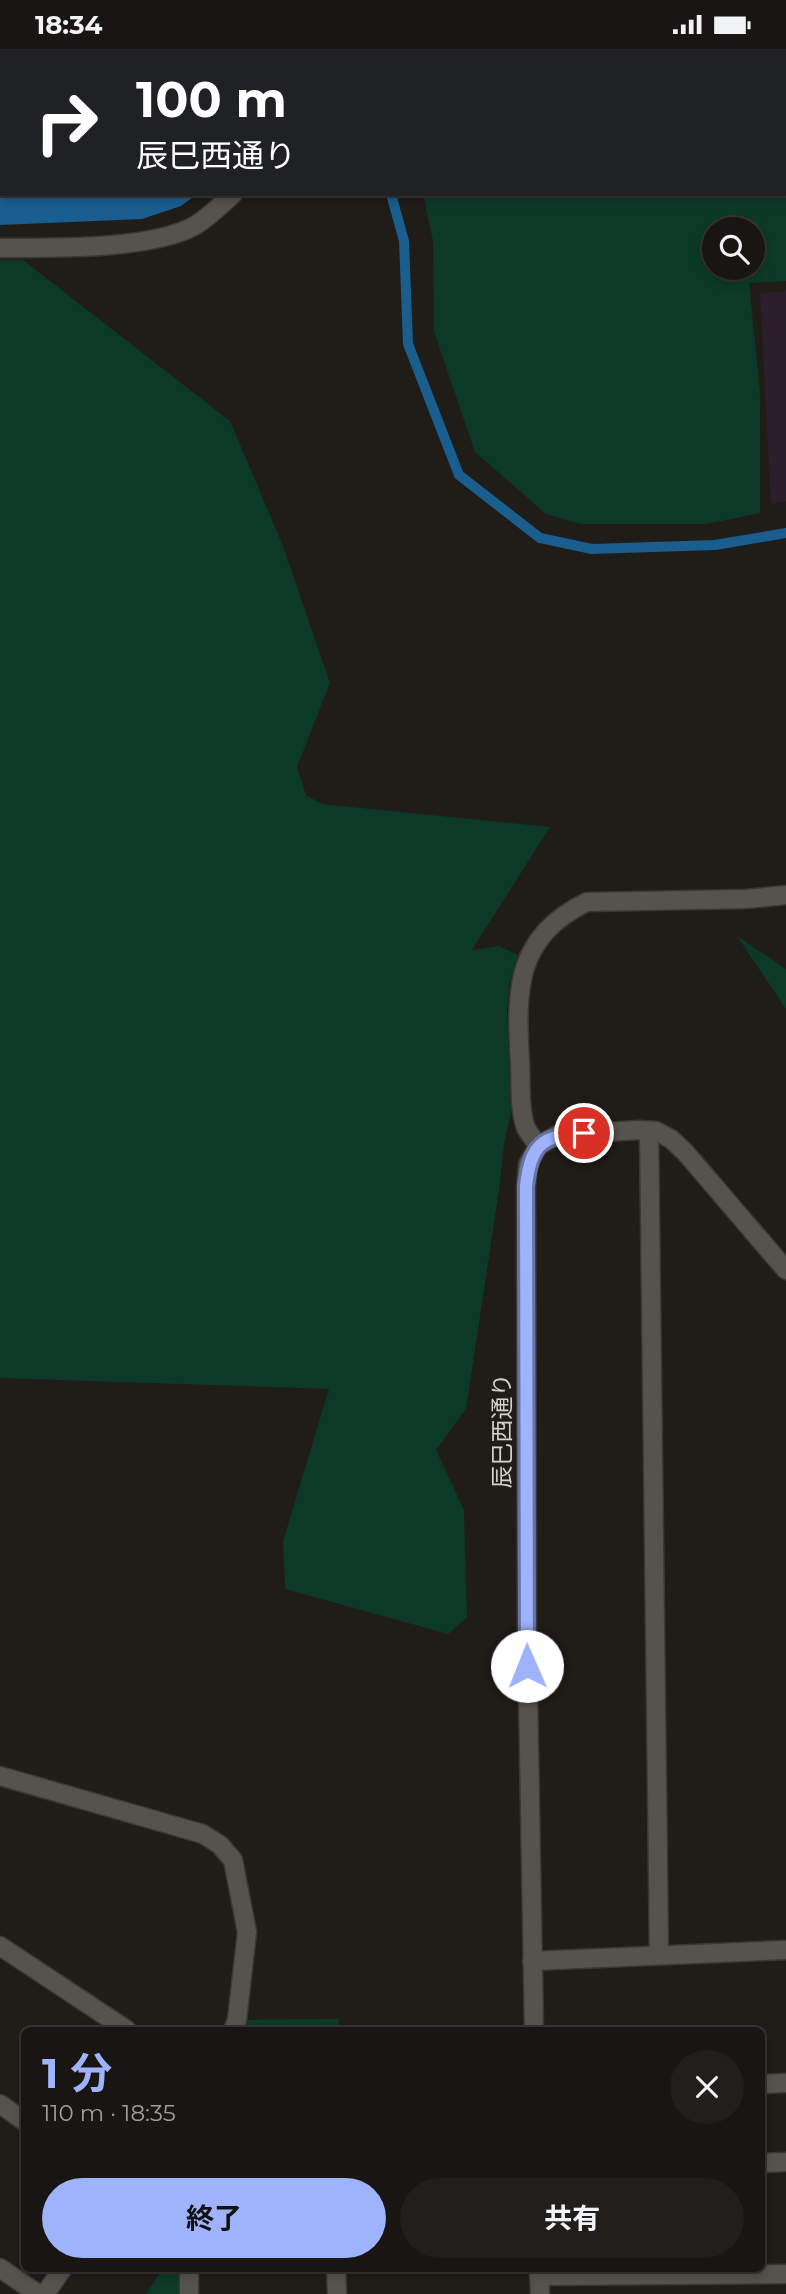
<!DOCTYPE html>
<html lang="ja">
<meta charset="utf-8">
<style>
:root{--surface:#181512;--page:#211e1b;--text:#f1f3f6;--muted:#9f9f9f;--line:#363432;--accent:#9fb3fd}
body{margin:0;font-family:Montserrat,"Noto Sans JP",sans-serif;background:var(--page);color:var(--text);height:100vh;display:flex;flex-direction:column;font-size:26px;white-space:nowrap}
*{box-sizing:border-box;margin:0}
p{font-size:23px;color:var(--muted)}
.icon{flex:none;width:38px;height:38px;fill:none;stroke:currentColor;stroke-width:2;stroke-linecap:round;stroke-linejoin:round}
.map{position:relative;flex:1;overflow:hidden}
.panel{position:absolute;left:21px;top:1978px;width:744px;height:245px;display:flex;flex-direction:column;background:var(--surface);border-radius:10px;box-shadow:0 4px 10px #0003,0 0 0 2px var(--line)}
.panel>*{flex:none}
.guide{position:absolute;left:0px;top:0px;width:788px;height:147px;box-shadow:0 4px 10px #0003,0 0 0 2px var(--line);background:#202124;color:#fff;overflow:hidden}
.tools{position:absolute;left:702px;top:168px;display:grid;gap:14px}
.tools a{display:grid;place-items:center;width:63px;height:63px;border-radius:50%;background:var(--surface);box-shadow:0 4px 10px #0003,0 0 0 2px var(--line);font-size:35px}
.pin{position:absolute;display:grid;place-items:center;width:60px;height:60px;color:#fff;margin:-30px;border:4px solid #fff;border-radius:50%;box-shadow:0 2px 7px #0007}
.me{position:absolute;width:77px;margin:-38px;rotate:359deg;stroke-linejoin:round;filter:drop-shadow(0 0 5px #0008)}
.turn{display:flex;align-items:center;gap:24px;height:147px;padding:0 21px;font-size:32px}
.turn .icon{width:91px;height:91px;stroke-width:2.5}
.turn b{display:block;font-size:49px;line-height:60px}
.round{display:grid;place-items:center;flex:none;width:74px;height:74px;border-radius:37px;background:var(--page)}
.head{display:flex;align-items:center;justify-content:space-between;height:119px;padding:0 21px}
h1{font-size:42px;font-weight:700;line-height:52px;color:var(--accent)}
.primary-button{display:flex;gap:14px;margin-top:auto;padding:14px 21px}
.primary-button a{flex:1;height:80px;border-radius:42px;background:var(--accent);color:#111;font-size:28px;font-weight:700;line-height:80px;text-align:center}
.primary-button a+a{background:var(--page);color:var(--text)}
.status{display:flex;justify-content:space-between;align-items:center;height:49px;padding:0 35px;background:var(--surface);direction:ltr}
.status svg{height:19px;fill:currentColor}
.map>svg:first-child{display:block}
</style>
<div class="status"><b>18:34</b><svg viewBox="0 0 49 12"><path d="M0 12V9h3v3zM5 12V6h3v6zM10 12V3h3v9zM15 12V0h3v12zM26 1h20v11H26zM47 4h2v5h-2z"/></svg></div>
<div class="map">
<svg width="786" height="2245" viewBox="0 0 786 2245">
<rect width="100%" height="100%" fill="#201c18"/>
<path fill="#2c1f2b" d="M786,242V452L771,455L760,244Z"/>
<g fill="#0d3928" fill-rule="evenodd">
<path d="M389,0H786V232L749,234L760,344V464L707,475H580L546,465L475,403L434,283L433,192L423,145H786V2H388ZM714,180H752V219H714Z"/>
<path d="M0,211H23L230,372L283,497L330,634L297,718L306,746L322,755L550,778L472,901L499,897L518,906L509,936L507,960L511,1063L504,1095L499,1141L466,1360L436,1401L464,1461L467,1568L448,1585L285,1540L283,1492L329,1340L0,1329Z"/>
<path d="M737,887L786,920V960Z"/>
<path d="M339,1970L338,1981H233L237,1971Z"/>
<path d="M163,2219H189V2245H146Z"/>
</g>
<path fill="#1a5d8f" d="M0,0H330L2,2V145H197L181,157L142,170L0,176Z"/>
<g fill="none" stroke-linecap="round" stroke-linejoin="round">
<path stroke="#1a5d8f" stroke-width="10" d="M391,145L404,192L408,295L459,426L540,489L592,500L715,496L786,484"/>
<g stroke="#3a3835" stroke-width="21">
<g id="minor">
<path d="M384,2L386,0"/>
<path d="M0,199C51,199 153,201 196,176C210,167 221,156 233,145"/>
<path d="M649,1082L659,1906"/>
<path d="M538,1097C535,1091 529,1085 526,1079C519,1060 521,1034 520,1014C516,943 514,888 587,853L746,850L786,846"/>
<path d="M0,1727L203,1785L220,1796L233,1811L247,1883L237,1971L233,1981"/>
<path d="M0,1897L127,1981"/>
<path d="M532,1912L786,1901"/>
<path d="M761,2035L786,2034"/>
<path d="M0,2055L24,2072"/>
<path d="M761,2114L786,2113"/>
<path d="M0,2219L38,2245"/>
<path d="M189,2219V2245"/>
<path d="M336,2219L337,2245"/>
<path d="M539,2227L786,2225"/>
<path d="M45,2245L63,2219"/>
</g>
</g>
<g stroke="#3a3835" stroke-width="21">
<g id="tertiary">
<path d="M534,1981L527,1590L526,1137L528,1115L538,1097L557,1086L639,1081L656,1082L671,1090L685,1103L786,1221"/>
<path d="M539,2219L540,2245"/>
</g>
</g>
<use href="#minor" stroke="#56524d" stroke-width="18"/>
<use href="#tertiary" stroke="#56524d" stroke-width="18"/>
</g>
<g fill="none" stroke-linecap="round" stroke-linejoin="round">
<g stroke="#6774a4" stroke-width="18">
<path id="route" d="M527,1617L526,1137C531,1094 542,1087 584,1084"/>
</g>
<use href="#route" stroke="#9fb3fd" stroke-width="12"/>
</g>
<g text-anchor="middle" stroke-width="7" stroke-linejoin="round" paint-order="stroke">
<g font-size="23" fill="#d5d2d0" stroke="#201c18">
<text transform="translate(502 1382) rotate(-90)" y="8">辰巳西通り</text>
</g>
</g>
</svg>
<div class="tools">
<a><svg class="icon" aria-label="search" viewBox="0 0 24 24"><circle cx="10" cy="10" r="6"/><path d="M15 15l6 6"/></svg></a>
</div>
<div class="pin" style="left:584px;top:1084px;background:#d93025"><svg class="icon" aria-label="arrive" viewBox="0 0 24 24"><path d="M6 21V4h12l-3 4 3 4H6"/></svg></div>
<svg class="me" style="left:527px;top:1617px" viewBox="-20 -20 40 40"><circle r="19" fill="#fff"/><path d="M0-13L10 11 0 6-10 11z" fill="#9fb3fd"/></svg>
<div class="guide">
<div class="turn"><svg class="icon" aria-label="right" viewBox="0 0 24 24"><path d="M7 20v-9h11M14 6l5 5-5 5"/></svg><div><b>100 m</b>辰巳西通り</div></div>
</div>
<section class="panel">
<div class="head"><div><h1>1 分</h1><p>110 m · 18:35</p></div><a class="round"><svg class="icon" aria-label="close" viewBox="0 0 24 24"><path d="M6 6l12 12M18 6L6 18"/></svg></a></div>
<div class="primary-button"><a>終了</a><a>共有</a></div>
</section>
</div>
